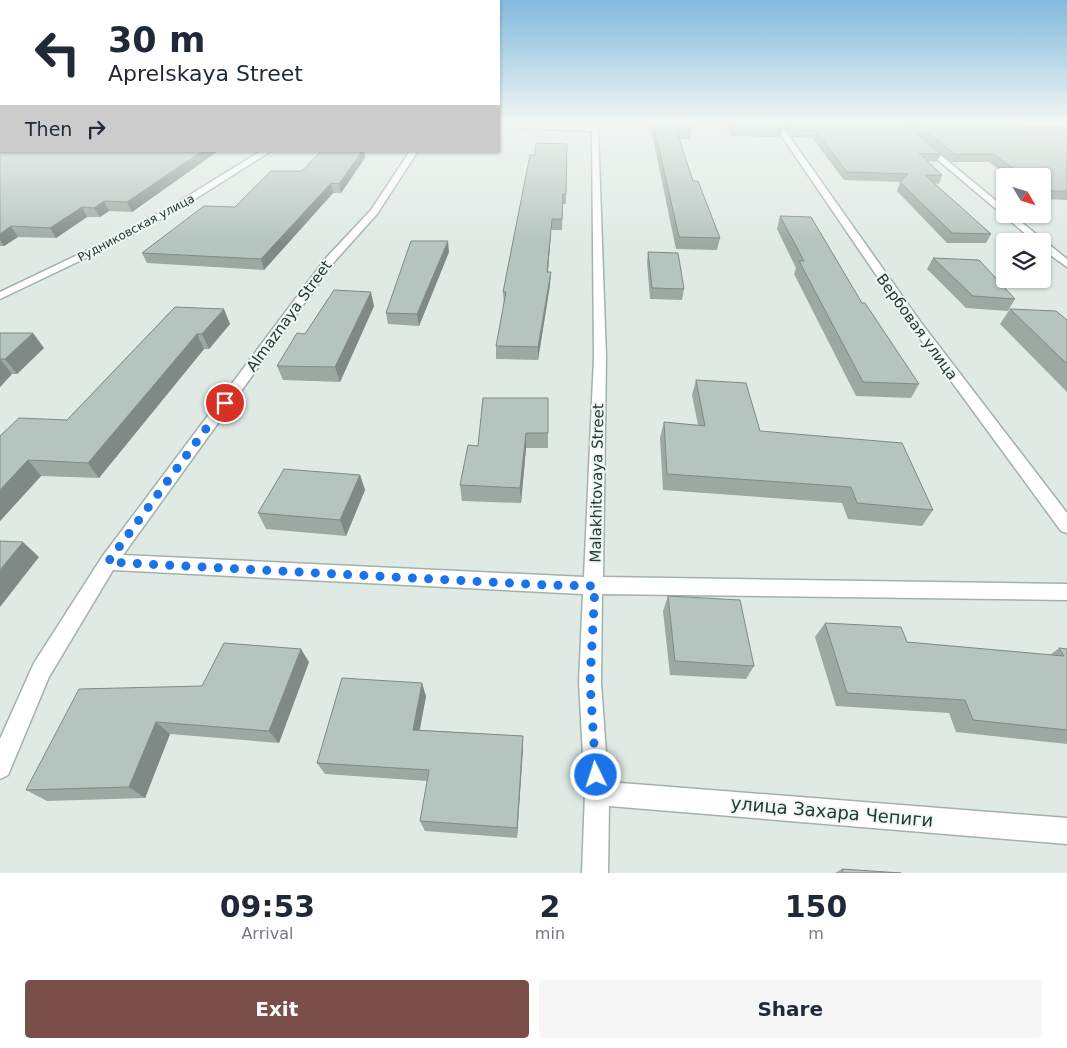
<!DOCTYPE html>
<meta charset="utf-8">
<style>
:root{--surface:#fff;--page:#f6f6f7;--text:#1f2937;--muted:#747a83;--accent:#7a4f48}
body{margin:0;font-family:"DejaVu Sans",sans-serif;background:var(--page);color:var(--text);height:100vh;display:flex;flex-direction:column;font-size:19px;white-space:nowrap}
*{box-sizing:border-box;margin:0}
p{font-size:16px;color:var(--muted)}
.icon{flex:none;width:28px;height:28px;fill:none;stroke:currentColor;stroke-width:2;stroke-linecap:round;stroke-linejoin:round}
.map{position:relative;height:873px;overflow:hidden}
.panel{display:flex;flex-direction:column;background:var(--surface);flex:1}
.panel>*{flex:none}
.banner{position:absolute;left:0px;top:0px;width:500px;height:152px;box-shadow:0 1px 4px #0004;background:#fff;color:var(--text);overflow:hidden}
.needle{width:32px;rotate:128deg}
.buttons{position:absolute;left:996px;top:168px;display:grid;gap:10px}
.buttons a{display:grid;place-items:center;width:55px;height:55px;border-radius:5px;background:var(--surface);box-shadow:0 1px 4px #0004;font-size:25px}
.pin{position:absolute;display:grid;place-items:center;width:42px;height:42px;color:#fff;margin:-21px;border:2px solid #fff;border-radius:50%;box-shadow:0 1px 5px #0007}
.me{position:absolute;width:55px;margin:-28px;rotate:356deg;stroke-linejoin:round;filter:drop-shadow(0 0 4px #0008)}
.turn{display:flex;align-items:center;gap:18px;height:105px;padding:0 25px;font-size:22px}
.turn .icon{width:65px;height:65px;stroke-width:2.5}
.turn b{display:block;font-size:35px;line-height:42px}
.then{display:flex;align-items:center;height:48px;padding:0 25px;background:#0003;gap:10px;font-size:19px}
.eta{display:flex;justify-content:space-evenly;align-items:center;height:85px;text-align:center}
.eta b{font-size:30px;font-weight:600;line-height:35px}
.action{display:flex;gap:10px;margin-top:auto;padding:10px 25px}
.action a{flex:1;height:58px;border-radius:5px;background:var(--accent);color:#fff;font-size:20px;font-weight:600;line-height:58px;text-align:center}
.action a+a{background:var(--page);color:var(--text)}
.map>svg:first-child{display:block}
</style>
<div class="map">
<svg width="1067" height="873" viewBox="0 0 1067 873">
<rect width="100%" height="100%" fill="#dfeae5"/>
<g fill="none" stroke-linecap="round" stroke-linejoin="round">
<g stroke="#a2b1ac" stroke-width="3">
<path id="lane" d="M994,123L1067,124V128L996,126Z"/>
</g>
<g stroke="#a2b1ac" stroke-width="3">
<g id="street">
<path d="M594,122H600L598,129L606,357L603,577L1067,584V600L602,594L601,682L608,782L1067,818V844L609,806L608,873H582L585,793L579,682L583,594L113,570L49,677L8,775L0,779V739L34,663L102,557L326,258L371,210L410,151H418L377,214L334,262L123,555L584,577L594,357L592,131L499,127V123L592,127Z"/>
<path d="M772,122H779L922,324L1067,513V533L1061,531L913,329Z"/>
<path d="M893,122H900L1005,208V214H1011L1067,259V267L1042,249V241H1034Z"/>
<path d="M261,151H271L181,208L115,244L0,299V292L109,240L175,204Z"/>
</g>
</g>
<use href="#lane" fill="#fff" fill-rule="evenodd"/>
<use href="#street" fill="#fff" fill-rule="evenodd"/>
</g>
<g fill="#9ca9a3">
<path d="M0,122H1V151H218L132,212L109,211L100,217H87L56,238L18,237L4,246H0Z"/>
<path d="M652,122H689L692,129L690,139H679L693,181L720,238L717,250L676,249L651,129Z"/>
<path d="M724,122H777L782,130L780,137L730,136Z"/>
<path d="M781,122H1012L1019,126L1067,127V200L1042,199V176H1008L989,162H951L912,130L941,154L937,162L928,161L942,175L939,184L934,183L991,234L986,243H947L897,191L900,182L844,180L812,138L792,137Z"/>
<path d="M567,144L566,204H563L562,230H551L548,272L550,285L538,360L496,359V346L504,305L503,292Z"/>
<path d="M321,151H364L365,158L341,193H333L264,270L147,263L142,253L235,207L302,171Z"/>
<path d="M780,216L862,303L919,384L911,398L856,396L794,274L796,268L777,229Z"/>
<path d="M449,252L419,326L388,324L386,313Z"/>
<path d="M648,252L684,289L682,300L650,299L647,262Z"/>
<path d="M933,258L1015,299L1008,311L966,308L927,269Z"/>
<path d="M374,306L340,382L283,380L277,366L305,334Z"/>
<path d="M175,307L230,324L209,349H204L99,478L41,476L0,521V436L67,420Z"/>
<path d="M1010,309L1067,320V392L1000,324Z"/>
<path d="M0,333L44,348L17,374H12L0,387Z"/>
<path d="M696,380L760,431L933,510L922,526L848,519L842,503L663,490L660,438L664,422L698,425L692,395Z"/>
<path d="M483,398L548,433V448H526L521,503L462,501L460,485L478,446Z"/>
<path d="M360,475L365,490L346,536L266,529L258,513Z"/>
<path d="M668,596L754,666L746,679L670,675L663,611Z"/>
<path d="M825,623L907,642L1050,655L1059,648L1067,649V744L956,732L949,713L836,706L815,637Z"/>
<path d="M309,662L279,743L170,734L145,798L47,801L26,790L202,686Z"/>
<path d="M426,696L420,730L523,736V748L517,838L425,831L420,821L427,781L325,774L317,763Z"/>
<path d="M842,869L901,873H835Z"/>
</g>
<g fill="#7f8985">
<path d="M202,151H218L132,212L127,202Z"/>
<path d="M362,151H364L365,158L341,193L339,184Z"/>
<path d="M331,183L333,193L264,270L261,259Z"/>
<path d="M104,201L109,211L100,217L94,208Z"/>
<path d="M82,207L87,217L56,238L50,228Z"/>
<path d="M552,219L551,230L547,284V272Z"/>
<path d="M11,226L18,237L4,246L0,240V234Z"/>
<path d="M448,241L449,252L419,326L417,314Z"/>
<path d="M551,272L550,285L538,360V347Z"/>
<path d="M371,292L374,306L340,382L335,367Z"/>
<path d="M224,309L230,324L209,349L202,334Z"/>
<path d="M33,333L44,348L17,374L5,359Z"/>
<path d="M197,334L204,349L99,478L88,463Z"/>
<path d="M0,359L12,374L0,387Z"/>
<path d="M526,433V448L521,503L520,488Z"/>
<path d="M28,460L41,476L0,521V490Z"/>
<path d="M360,475L365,490L346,536L340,520Z"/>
<path d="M23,542L39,557L0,607V570Z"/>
<path d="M301,649L309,662L279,743L269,731Z"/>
<path d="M422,683L426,696L417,742L413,730Z"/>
<path d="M156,722L170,734L145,798L129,787Z"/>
<path d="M523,736V748L517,838V828Z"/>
</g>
<g fill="#b5c4be" stroke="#7f8985">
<rect x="0" y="122" width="1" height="20"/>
<path d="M653,122H689L692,129H676L693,181H698L720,238L679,237Z"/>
<path d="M729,122H777L782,130L732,129Z"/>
<path d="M788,122H903L941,154L919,153L942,175H925L991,234L952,233L900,182L908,174L847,172L815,130H794Z"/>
<path d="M915,122H1012L1019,126L1067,127V191H1044L1042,189V176H1024L993,154H955Z"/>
<path d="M536,143L567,144L566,194H563L562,219H552L547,272H551L538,347L496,346L506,292H503L530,155H535Z"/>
<path d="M4,151H202L127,202L104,201L94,208L82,207L50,228L11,226L0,234V153Z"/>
<path d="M321,151H362L339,184L331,183L261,259L142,253L204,206L235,207L271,171H302Z"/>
<path d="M780,216L811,217L862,303H865L919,384L863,382L799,261H804Z"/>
<path d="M411,241H448L417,314L386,313Z"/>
<path d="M648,252L678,253L684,289L652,288Z"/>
<path d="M933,258L979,260L1015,299L973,296Z"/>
<path d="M334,290L371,292L335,367L277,366L297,333L305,334Z"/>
<path d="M175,307L224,309L202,334H197L88,463L28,460L0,490V436L19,418L67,420Z"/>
<path d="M1010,309L1056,311L1067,320V364Z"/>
<path d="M0,333H33L5,359H0Z"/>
<path d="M696,380L746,383L760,431L902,443L933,510L857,503L851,487L667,474L664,422L705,426Z"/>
<path d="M483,398H548V433H526L520,488L460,485L468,445L478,446Z"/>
<path d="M284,469L360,475L340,520L258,513Z"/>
<path d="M0,541L23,542L0,570Z"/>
<path d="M668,596L740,600L754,666L675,661Z"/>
<path d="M825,623L901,627L907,642L1064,656L1059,648L1067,649V730L973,720L965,700L847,693Z"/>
<path d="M224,643L301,649L269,731L156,722L129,787L26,790L79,689L202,686Z"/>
<path d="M342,678L422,683L413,730L523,736L517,828L420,821L429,770L317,763Z"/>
<path d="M842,869L901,873H843Z"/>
</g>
<linearGradient id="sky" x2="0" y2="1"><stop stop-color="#82badd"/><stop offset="0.5" stop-color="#f1f6f3"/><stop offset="1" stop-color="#f1f6f3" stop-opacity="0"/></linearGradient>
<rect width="1067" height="244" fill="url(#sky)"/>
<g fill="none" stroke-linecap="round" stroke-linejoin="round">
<path stroke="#1a73e8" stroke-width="9" stroke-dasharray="0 16.2" d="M225,403L108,562L546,585L595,586L590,682L596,775"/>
</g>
<g text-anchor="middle" stroke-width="4" stroke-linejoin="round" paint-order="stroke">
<g font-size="12" fill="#213932" stroke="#eff7f3">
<text transform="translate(136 228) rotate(-28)" y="4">Рудниковская улица</text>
</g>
<g font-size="15" fill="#213932" stroke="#eff7f3">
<text transform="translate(289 316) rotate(-54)" y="5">Almaznaya Street</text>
<text transform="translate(917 327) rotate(54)" y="5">Вербовая улица</text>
<text transform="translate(597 483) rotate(-89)" y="5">Malakhitovaya Street</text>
</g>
<g font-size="18" fill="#213932" stroke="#eff7f3">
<text transform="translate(832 812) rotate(5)" y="6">улица Захара Чепиги</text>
</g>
</g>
</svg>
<div class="buttons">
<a><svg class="needle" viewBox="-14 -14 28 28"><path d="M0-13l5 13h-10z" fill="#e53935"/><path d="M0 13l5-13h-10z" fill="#747a83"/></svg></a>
<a><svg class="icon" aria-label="layers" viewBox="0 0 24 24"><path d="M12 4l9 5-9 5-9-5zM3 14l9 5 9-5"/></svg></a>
</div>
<div class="pin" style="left:225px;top:403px;background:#d93025"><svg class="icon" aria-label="arrive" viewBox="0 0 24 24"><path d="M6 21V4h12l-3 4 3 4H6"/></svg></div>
<svg class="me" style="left:596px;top:775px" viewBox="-20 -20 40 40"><circle r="17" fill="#1a73e8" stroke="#fff" stroke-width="3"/><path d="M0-11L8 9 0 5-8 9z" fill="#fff"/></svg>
<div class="banner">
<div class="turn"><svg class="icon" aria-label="left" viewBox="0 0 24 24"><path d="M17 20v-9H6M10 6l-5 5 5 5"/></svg><div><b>30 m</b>Aprelskaya Street</div></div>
<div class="then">Then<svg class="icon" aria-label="right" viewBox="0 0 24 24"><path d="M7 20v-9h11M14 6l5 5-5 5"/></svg></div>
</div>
</div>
<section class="panel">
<div class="eta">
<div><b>09:53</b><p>Arrival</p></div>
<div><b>2</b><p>min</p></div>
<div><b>150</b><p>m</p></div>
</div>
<div class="action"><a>Exit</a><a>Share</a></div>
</section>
